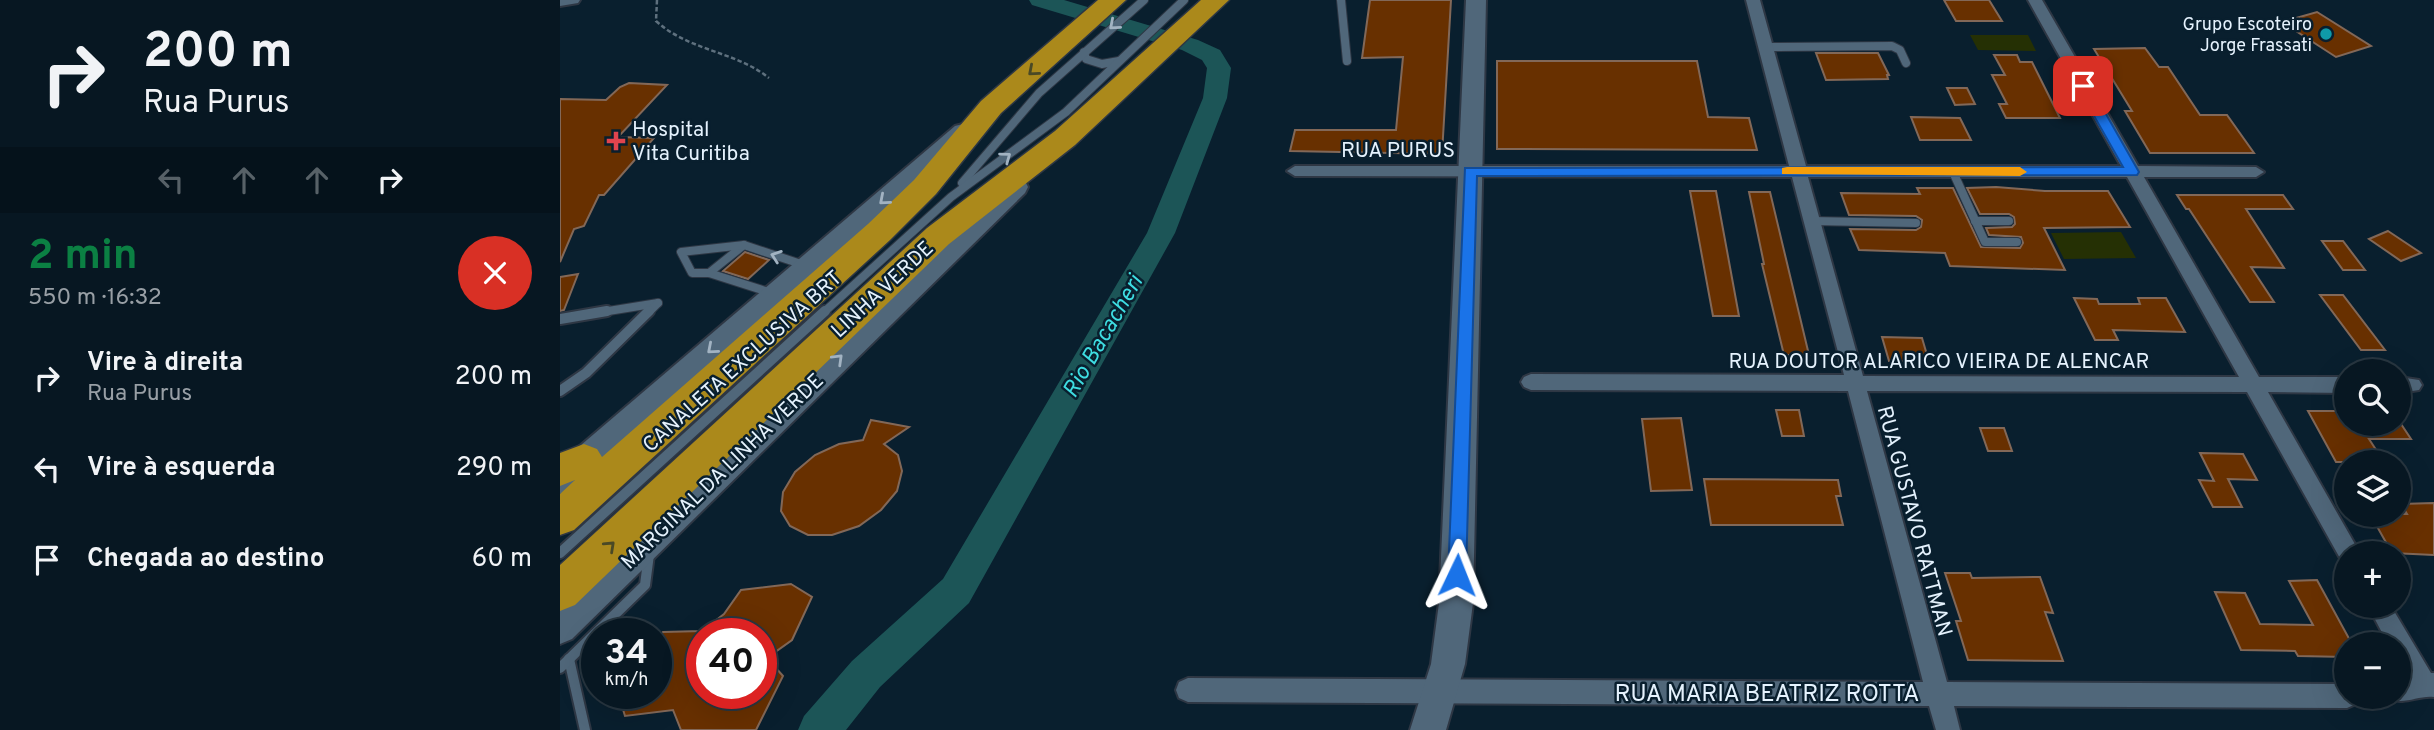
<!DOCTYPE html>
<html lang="pt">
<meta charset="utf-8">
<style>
:root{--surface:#071722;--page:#10202a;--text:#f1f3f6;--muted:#989fa5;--line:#283640;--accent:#0b8043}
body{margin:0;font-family:Overpass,sans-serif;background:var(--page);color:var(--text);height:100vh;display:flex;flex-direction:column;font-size:26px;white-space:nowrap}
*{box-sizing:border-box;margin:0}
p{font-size:23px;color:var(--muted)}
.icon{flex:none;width:38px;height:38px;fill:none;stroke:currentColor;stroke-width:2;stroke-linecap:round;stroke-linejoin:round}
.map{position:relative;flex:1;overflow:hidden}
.drawer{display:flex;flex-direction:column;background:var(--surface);width:560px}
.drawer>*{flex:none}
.hud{background:#071722;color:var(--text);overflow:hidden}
.buttons{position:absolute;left:1774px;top:359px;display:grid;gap:14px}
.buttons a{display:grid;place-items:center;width:77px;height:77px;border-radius:50%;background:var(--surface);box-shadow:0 7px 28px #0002,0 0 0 2px var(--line);font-size:35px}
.speed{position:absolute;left:21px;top:618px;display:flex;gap:14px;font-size:35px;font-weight:700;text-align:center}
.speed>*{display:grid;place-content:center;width:91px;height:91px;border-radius:50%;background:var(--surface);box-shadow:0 7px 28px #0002,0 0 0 2px var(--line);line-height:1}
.speed small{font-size:18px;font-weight:400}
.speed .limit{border:10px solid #d22;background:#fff;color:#111}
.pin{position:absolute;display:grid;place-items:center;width:60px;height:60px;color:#fff;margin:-30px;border-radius:14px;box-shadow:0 4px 10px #0006}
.me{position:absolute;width:77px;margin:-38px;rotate:2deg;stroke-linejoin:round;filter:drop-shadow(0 0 5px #0008)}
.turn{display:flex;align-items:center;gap:24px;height:147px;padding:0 28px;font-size:32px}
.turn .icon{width:91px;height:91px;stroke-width:2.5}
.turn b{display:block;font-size:49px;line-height:60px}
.lanes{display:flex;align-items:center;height:66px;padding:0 28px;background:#0003;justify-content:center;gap:35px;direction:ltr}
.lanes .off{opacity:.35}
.round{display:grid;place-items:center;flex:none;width:74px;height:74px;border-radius:37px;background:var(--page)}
.head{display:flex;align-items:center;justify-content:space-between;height:119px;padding:0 28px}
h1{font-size:42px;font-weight:700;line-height:52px;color:var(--accent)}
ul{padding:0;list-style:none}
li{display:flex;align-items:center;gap:21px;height:91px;padding:0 28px}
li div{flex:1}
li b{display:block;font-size:26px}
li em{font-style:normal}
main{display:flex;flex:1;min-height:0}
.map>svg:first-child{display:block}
</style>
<main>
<section class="drawer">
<div class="hud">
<div class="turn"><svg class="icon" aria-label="right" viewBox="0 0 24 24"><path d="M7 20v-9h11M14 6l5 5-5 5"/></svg><div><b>200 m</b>Rua Purus</div></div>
<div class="lanes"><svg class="icon off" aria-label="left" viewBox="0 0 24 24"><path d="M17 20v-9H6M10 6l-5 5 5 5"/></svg><svg class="icon off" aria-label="ahead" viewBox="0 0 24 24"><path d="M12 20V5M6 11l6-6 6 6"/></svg><svg class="icon off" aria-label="ahead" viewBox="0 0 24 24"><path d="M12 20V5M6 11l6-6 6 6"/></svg><svg class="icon" aria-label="right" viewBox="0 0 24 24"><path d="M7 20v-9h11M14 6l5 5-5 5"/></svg></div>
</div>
<div class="head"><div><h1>2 min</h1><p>550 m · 16:32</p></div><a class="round" style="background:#d93025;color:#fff"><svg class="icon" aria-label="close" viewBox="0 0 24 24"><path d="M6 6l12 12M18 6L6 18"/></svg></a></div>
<ul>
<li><svg class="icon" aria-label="right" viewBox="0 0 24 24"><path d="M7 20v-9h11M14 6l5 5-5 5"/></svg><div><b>Vire à direita</b><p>Rua Purus</p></div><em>200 m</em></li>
<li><svg class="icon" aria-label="left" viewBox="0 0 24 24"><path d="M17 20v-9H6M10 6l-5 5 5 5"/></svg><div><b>Vire à esquerda</b></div><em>290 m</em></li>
<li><svg class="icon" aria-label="arrive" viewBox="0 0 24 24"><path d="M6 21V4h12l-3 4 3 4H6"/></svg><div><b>Chegada ao destino</b></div><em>60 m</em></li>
</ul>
</section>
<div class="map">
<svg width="1874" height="730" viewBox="0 0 1874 730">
<rect width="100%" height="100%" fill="#091f2e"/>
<g fill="#253004">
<path d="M1410,35H1468L1476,51L1418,50Z"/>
<path d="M1561,232L1576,258L1504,259L1491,233Z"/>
</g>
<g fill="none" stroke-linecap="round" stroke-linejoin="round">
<path fill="#1c5557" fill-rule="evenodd" d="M469,0H504L638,40L660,50L671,68L667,98L615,233L409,603L320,687L286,730H238L244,716L292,661L383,579L587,233L643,98L647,68L642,60L622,50L472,5Z"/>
</g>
<g fill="#683000" stroke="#826858" stroke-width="2" fill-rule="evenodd">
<path d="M810,0H891L882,154L730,151L735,130H836L843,57L802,58Z"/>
<path d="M1384,0H1429L1442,21H1396Z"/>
<path d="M1757,12L1811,46L1776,57L1722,22Z"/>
<path d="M1585,48L1599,67H1608L1640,115H1667L1694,153H1590L1565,111H1572L1534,49Z"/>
<path d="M1256,53H1318L1329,75H1327L1328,79L1266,80Z"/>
<path d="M1434,55H1457L1460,62H1472L1500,118H1446L1439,104H1447L1432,75H1445Z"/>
<path d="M937,61H1137L1148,117L1189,118L1197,150L937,149Z"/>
<path d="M69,83L107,85L58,137L94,138L44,195H39L24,226L14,229L0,262V99L46,100L60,87Z"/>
<path d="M1387,88H1407L1415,104L1395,105Z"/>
<path d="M1351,117L1400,118L1411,140H1360Z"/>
<path d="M1436,187L1485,191H1548L1570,227L1484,228L1505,270L1390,266L1385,253L1299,250L1290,229L1356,230L1361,227L1362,220L1356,216L1289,215L1281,193L1360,194L1357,188H1393L1421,247L1460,248L1463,243L1461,237L1429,235L1426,228L1452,227L1455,224L1454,217L1449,214H1420L1407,188Z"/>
<path d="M1130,191H1156L1179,316H1153Z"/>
<path d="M1189,192H1210L1249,355H1224L1202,264H1204Z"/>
<path d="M1617,195H1723L1733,209H1686L1724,268L1691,267L1714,302H1690L1629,209H1626Z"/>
<path d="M1828,231L1861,253L1841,261L1809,239Z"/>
<path d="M1762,241H1783L1805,270H1783Z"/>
<path d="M185,252L209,260L188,279L163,271Z"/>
<path d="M18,274L4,310L0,311V277Z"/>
<path d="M1760,295H1783L1825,350H1801Z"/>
<path d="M1514,298L1537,299L1539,304H1580L1578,298H1606L1625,332L1553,330L1558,340H1535Z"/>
<path d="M1322,337L1362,338L1367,355L1343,354L1345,361H1329Z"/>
<path d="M1216,410H1239L1244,436H1222Z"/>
<path d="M1748,411H1787V424H1841L1851,439H1809L1824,462H1776Z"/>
<path d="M1121,418L1132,490L1091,491L1082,419Z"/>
<path d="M311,420L349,427L324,444L338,455L342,471L337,491L321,510L299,526L272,535H248L230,526L221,511L223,492L235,472L255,455L279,444L303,440Z"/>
<path d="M1420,428H1444L1452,451H1428Z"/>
<path d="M1640,453L1683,454L1697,480L1668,479L1682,507H1653L1639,480L1654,481Z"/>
<path d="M1144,479L1278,480L1281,496H1276L1283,525H1151Z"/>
<path d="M1874,503V555L1832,553L1810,514H1847L1841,504Z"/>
<path d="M1385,573H1410L1412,578L1480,577L1493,613L1485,612L1503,661L1408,660L1396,621H1401Z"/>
<path d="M1757,580L1792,644H1787V657L1738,656L1735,651L1681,650L1655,592L1685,593L1700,624L1753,625L1729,581Z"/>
<path d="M231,584L252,597L232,640L207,658L223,676L196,730H121L113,710L65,716L58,693H96V639L103,632L142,631L164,614L181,590ZM142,634H201V693H142Z"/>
</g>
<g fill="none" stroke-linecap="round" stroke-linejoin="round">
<g stroke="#2e3744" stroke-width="10">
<g id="lane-far1">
<path d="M781,0L787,61"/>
<path d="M1205,47L1332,46L1340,50L1346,63"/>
<path d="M524,52L526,59L542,64L559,61"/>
<path d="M1393,172L1425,242H1457"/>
<path d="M402,183L479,93L584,0"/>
<path d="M1252,221L1356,223"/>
<path d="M1415,221H1449"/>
<path d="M149,273L184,245"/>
<path d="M215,294L149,273H132L121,252L184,245L247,266"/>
<path d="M36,313L98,303"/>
<path d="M88,313L98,303"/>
<path d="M263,313L391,197L506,112L624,0"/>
</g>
</g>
<g stroke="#2e3744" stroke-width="14">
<g id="lane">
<path d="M0,319L47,311"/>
<path d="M0,391L26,373L89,311"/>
<path d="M0,553L265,311"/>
<path d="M9,659L25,730"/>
<path d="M0,668L85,585L89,554"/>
</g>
</g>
<g stroke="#2e3744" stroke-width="4">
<g id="street">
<path d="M0,0H20L18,3L0,6Z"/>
<path d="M1186,0H1200L1246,166H1561L1468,0H1482L1578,166L1696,167L1704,172L1696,177H1584L1699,377H1787V393L1708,392L1800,553H1787V562L1781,560L1687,392L1307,391L1387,682L1787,684V696H1799L1796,704L1787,708L1394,706L1400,730H1376L1369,706L628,702L619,698L616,690L619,682L628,678L1363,682L1288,391L971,390L964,387L961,382L964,377L971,374L1284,375L1232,177L735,176L727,171L735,166H1229ZM1248,177H1567L1679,377L1303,376Z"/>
<path d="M1839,377L1859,380L1862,385L1859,390L1839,393Z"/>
<path d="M1808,606H1831L1871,673H1874V697C1859,695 1845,705 1830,699L1829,696H1839V679L1847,677L1839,663V644H1828Z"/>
</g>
</g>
<g stroke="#2e3744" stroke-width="4">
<g id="secondary">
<path d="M906,0H926L913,603L905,664L886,730H850L871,664L879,603Z"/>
<path d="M403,124L411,126L414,131L411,136L11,490L0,494V463L395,126Z"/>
<path d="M456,179L465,181L468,187L465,193L12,639L0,644V606L447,181Z"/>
</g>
</g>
<g stroke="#2e3744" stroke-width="3">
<g id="highway">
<path d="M538,0H566L441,113L376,194L330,240L14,530L0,535V494L15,480L0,486V453L24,444L37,449L42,457L308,224L354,180L421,101Z"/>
<path d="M641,0H669L515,145L389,244L15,605L0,611V565L367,228L495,131Z"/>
</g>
</g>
<path stroke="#5e707e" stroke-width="2.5" stroke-dasharray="4.5 2.5" stroke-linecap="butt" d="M97,0L96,21C129,51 175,51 209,78"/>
<use href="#lane-far1" stroke="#50677a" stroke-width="8"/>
<use href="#lane" stroke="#50677a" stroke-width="10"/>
<use href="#street" fill="#50677a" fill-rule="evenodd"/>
<use href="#secondary" fill="#50677a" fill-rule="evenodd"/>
<use href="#highway" fill="#ab891b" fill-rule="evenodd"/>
</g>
<defs><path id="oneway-chevron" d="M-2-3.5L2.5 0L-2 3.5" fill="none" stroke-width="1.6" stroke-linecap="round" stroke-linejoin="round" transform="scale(1.75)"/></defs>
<g stroke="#a2b3c2">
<use href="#oneway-chevron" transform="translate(554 25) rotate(139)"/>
<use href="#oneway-chevron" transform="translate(446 157) rotate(-36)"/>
<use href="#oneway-chevron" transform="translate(324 200) rotate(139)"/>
<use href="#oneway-chevron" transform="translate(216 256) rotate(-161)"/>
<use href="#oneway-chevron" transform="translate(152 349) rotate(139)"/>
<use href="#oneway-chevron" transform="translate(278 359) rotate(-44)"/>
</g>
<g stroke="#4a4926">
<use href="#oneway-chevron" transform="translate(473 71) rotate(139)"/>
<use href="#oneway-chevron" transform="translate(50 546) rotate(-43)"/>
</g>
<path fill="#1a73e8" stroke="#114b97" stroke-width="2" d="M1523,82L1530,86L1579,172L1577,175L917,176L906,575L904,581L897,583L891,581L888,575L905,168L1563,167L1517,86Z"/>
<path fill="#f59e0b" d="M1227,167H1460L1467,172L1460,176L1222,174V168Z"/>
<circle fill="#0f9aa8" stroke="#091f2e" stroke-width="2.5" cx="1766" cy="34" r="7"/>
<path fill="#e0444e" stroke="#091f2e" stroke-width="2.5" d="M52.5 130.5h7v7h7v7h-7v7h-7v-7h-7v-7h7z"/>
<g text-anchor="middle" stroke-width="5" stroke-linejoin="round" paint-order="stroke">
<g font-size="18" fill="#e5f2fd" stroke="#091f2e" text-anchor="end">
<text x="1752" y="30">Grupo Escoteiro<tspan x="1752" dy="21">Jorge Frassati</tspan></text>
</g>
<g font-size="21" fill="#e5f2fd" stroke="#091f2e" text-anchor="start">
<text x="72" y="136">Hospital<tspan x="72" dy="24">Vita Curitiba</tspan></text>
</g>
<g font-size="21" fill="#e5f2fd" stroke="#091f2e">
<text x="838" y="157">RUA PURUS</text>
<text transform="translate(322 289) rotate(-43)" y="7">LINHA VERDE</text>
<text transform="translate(182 361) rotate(-42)" y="7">CANALETA EXCLUSIVA BRT</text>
<text x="1379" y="368">RUA DOUTOR ALARICO VIEIRA DE ALENCAR</text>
<text transform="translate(162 471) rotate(-44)" y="7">MARGINAL DA LINHA VERDE</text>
<text transform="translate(1355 521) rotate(75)" y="7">RUA GUSTAVO RATTMAN</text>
</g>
<g font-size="23" font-style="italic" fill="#3edde2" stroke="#091f2e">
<text transform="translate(542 336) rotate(-60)" y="8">Rio Bacacheri</text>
</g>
<g font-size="24" fill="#e5f2fd" stroke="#091f2e">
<text x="1207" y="701">RUA MARIA BEATRIZ ROTTA</text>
</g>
</g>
</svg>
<div class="buttons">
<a><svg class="icon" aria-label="search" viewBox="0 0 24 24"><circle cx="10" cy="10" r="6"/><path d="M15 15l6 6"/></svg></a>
<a><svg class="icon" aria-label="layers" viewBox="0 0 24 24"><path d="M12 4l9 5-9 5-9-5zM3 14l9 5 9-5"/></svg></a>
<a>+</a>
<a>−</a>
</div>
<div class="speed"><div>34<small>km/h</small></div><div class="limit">40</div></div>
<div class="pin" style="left:1523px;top:86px;background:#d93025"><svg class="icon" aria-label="arrive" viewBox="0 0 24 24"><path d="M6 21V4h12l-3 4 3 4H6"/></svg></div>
<svg class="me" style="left:897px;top:575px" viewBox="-20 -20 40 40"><path d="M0-17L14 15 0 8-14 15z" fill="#1a73e8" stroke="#fff" stroke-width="4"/></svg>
</div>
</main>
